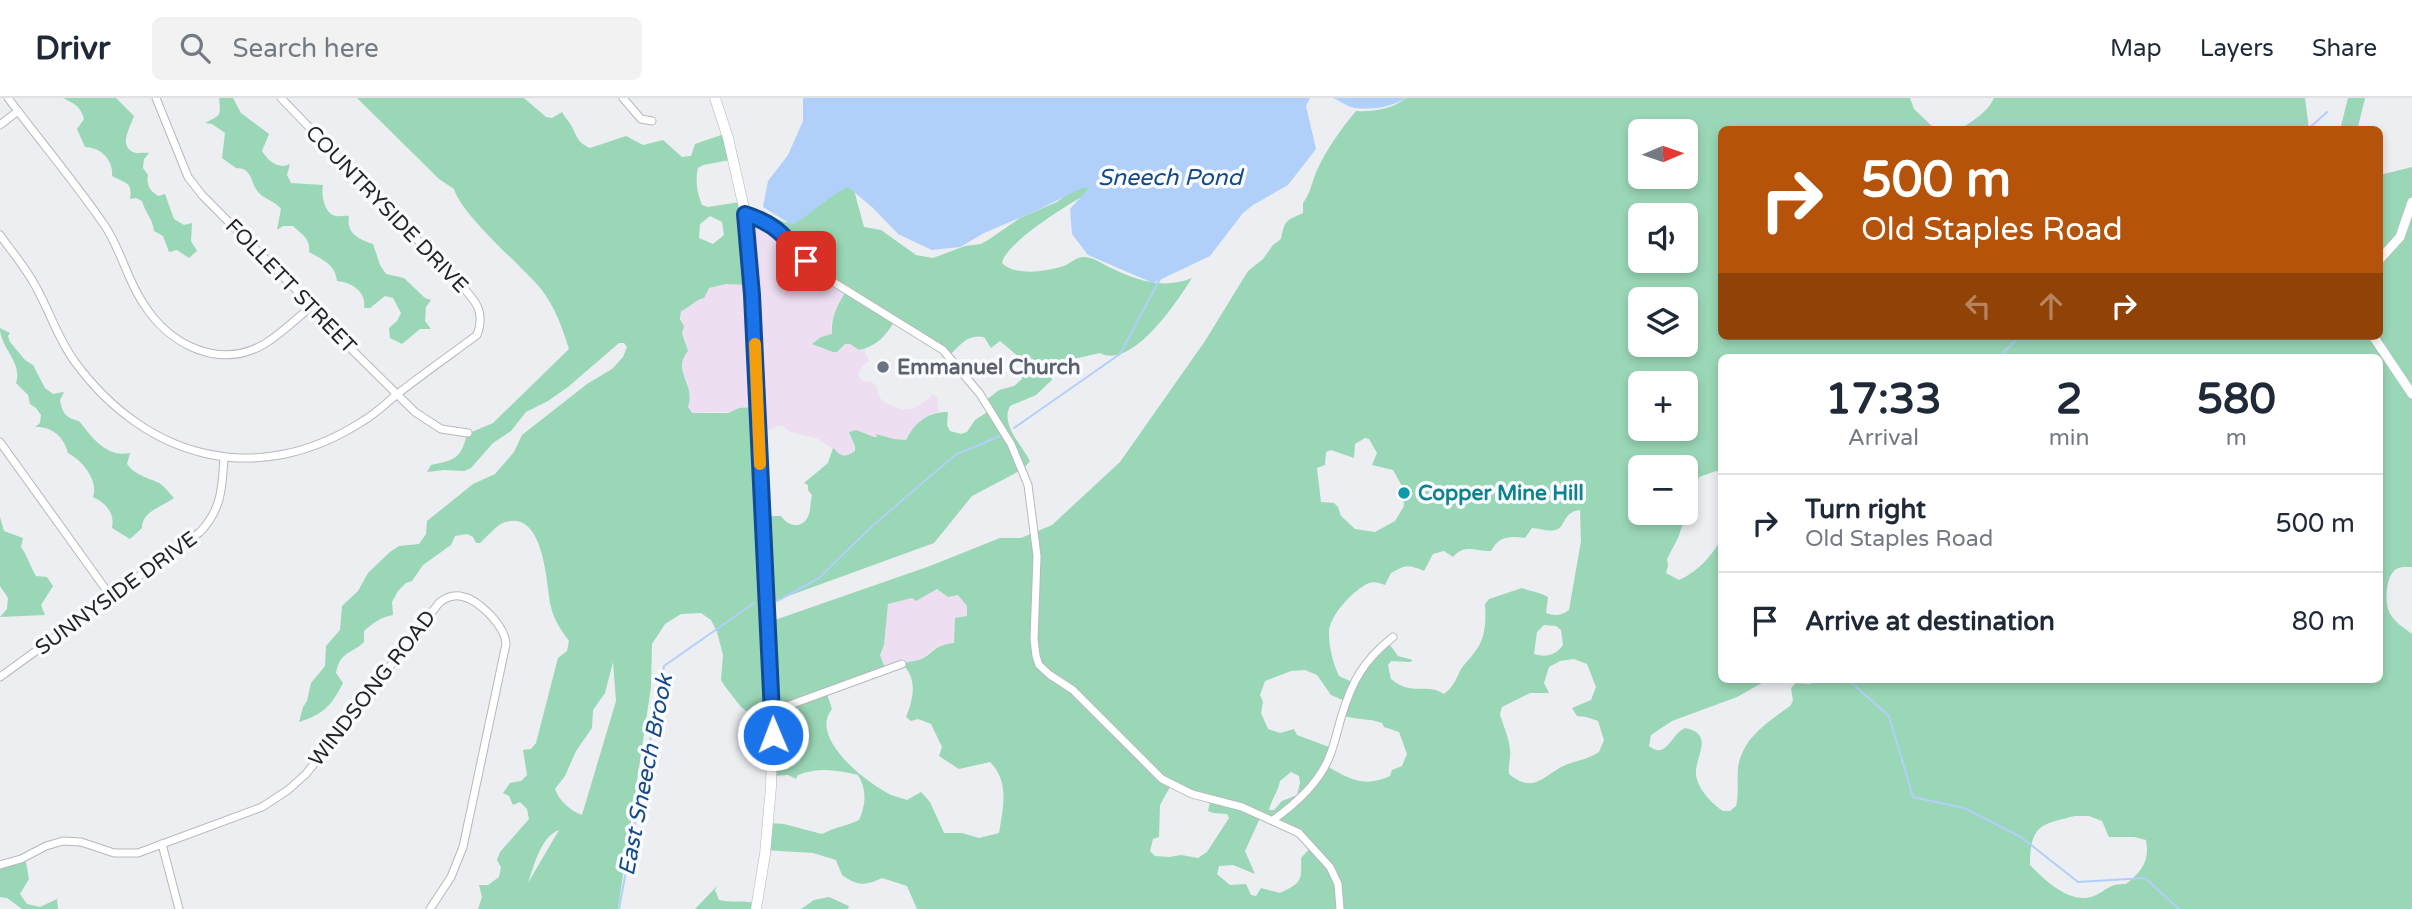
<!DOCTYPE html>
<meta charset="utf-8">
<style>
:root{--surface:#fff;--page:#f2f2f3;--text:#1f2937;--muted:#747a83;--line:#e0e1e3}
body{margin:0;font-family:"Varela Round",sans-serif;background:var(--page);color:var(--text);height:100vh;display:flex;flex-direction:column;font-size:26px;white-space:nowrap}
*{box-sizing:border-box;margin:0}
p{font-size:23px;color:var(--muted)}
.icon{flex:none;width:38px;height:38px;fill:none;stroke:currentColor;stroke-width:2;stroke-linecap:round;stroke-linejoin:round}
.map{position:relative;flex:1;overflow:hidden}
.drawer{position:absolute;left:1718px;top:256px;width:665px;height:329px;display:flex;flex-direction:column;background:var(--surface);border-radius:10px;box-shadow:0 4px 10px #0003}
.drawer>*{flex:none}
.guide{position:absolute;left:1718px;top:28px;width:665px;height:214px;border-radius:10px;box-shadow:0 4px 10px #0003;background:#b45309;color:#fff;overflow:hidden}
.needle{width:46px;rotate:88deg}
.buttons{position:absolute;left:1628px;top:21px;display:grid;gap:14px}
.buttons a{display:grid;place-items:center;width:70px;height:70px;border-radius:10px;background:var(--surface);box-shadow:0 4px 10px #0003;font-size:35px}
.pin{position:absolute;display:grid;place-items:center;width:60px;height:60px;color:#fff;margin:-30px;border-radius:14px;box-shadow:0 4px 10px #0006}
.me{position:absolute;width:77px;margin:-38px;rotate:359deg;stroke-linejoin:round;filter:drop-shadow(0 0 5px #0008)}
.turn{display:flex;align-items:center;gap:24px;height:147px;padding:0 28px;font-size:32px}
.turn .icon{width:91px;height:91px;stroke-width:2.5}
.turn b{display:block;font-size:49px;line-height:60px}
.lanes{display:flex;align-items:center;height:66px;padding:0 28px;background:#0003;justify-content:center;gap:35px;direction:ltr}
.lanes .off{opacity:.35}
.eta{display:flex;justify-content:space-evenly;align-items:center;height:119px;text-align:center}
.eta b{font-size:42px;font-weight:700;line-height:49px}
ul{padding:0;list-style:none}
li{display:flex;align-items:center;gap:21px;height:98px;padding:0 28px;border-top:2px solid var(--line)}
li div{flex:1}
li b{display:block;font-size:26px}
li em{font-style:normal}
header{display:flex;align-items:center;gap:42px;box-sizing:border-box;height:98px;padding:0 35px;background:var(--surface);border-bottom:2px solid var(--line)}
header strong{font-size:33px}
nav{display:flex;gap:38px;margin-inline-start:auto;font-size:24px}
.search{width:490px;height:63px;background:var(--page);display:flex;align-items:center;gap:18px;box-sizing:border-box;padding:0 24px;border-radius:10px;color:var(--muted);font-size:26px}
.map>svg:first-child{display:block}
</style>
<header>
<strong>Drivr</strong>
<div class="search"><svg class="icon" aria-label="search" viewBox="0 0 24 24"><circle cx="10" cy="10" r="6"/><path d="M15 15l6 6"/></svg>Search here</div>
<nav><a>Map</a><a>Layers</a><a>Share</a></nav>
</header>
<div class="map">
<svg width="2412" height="811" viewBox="0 0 2412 811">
<rect width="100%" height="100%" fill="#eceef2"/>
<g fill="#eddef1">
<path d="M743,117L768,123L847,193L831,224L832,237L814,246L837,254L845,246H850L858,252L864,251L869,263L862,268L858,277L862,283L872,284L877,289L880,300L885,305L901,311H913L930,300L933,296L937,300L939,314L932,315L910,334L906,342L894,341L877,336V340L874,339L856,332L849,334L855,353L845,359L841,358L832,350L816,340L790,334L783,328H776L772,331L758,334L737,313L692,315L688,313V285L681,272L682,260L687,251L685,240L682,235L681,213L687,211L709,190L726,186Z"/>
<path d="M937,491L948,499L958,497L967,508V518L954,545L933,551L920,562L908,563L903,567L886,573L880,557L884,547L888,506L912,500L916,503Z"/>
</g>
<g fill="#9ad7b6" fill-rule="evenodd">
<path d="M63,0H116L134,18C131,28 118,47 133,54C137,56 144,54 149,55L144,61L143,70L148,77C146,86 150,94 159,98L165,96L174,121L184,127L192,125L191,143L197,153L189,160L177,152L169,154L163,138L154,133C153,121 145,114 142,103L136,100L130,101C133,84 125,85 112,78C114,62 100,49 85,49L77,31L84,21C80,7 74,6 63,0Z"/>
<path d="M219,0H233L241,15L269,36L262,53C268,63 279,72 290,66L287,77L291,85L323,87C321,96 324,116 336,118C340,119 345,117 349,118C346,135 358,141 373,146L380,167L386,176L404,180L425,200L431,202L426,209L425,223L431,231H420L402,246L390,240L389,230L397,223L401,215L393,200L385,198L370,210H364C367,194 351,184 337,183C335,166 323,162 309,154C311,142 302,136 293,128H283L277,132L281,111C275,103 264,101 258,94C250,84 253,70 236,70L222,60L225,35L212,26L205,25C221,17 221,18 219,0Z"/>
<path d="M357,0H524L546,19L552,20L562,14C565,20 571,25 573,31C578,41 578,44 590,50L626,38L643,47L663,42L682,59L691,58L695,46L724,36L730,62L703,67L698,70C695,82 697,95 702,107L708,109L740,104L750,187L726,186L709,190L704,200C694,202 690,210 681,213L680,221L684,228L682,235L688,253C671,274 696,284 688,309L692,315H728L739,310L756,309L763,418H781C789,430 804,431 809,416C811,410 810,404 812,397L808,392V387L804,385L828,365L833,350C842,359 844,360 855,353V349L849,334L856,332L874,339H877L876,336L894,341L906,342C915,324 928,314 948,314L947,327L950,333L961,336L967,334L975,322L989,313L985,303L999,292L1014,288L1022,281L1020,260L1000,243L991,250L984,239C968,236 961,246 950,257C931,237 918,235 894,224C886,238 875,249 859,252L850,246H845L837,254H833L812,246L821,239L832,236C831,219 837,208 846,193L820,175L767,122L773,121L774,119L784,124L793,125L825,95L850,88L854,92L864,129L881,132L916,157L933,160L965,148L981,146L988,142L1020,120L1057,104L1078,88L1089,89L1088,95C1069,106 1005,145 1002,165C1015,179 1048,173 1064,168C1071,165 1076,159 1084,159C1092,159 1101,165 1109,169C1135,182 1163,192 1192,180C1177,204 1132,272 1100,255L1055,265L1051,270L1052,282L1036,297L1010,308C1000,326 1022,347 1030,363L1023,371L972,398L934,445L769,505V524L930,468L1000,440H1021L1052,427L1120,364L1205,243L1248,173L1263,161L1273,147L1281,141C1285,121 1286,123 1303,115V105C1311,95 1312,82 1318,70C1328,49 1341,31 1356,13C1373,14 1393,11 1406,0H1910L1914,11L1935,31L1722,32V238H2380V77L2412,69V469C2407,469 2399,468 2395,472C2386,480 2385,500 2388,511C2392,523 2403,529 2412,536V811H917L907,788L882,780C865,788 857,788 842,777L836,762L813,755L764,752L768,725L784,726L822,736C835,729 847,728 859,722C866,706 867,692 858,677C837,672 818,669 798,677L796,681L788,677L772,678V623L758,622L741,609L724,587L721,582L723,557L717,534L711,522L701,515L681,516L665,526L652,546L651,589L618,811H478L482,799L479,787H488L499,779L501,769L497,762L500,754L529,721L527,711L520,704L513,707L509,698L503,695L510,685L521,683L527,677L523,652L531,651L536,645L558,560L567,553L569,543C561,532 554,522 551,509C546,486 545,412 505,424C496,427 487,439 480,445H476L473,439L467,436L455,438L451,447L423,467L412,483L406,485L398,493L392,504L393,517C381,519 373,525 364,533V544C352,556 340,553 336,575L343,585C331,608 324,616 299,624L303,609L307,603L311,585L325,568L326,548L340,532L342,508L358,493L368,475L390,454L399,448L419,446L426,436L427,423L473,386L495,376L514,354L522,337L587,286L612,271L623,259L627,249L624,245H619L568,289L548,303L526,314L511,333L493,345L471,370L464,373L444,372L427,374L431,367C456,362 461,360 467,336L493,325L569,251C562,229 555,209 541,191C521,167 462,118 454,91L439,81ZM1640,33H1685V79H1640ZM1640,117H1685V163H1640ZM710,118L722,124L724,137L713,146L699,140L700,126ZM1640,201H1685V247H1640ZM1722,259H2380V581H1814L1810,586L1796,585L1791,590L1793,603L1790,608C1768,624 1742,640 1738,670C1737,683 1739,695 1736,708L1730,713H1723C1711,705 1698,691 1696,677C1694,660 1716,636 1685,630C1670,637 1667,662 1649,648L1651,637L1672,623L1737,599L1769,581H1722V441C1710,459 1699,473 1679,482L1666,475L1668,468L1667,461L1678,440L1699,379L1716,373L1722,375ZM1640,285H1685V331H1640ZM1365,340L1369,341L1377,355L1372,367L1393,372L1402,388L1404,408L1395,423L1375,434L1355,431L1341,418L1338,409L1334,405L1321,404L1317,370L1325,367L1326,354L1331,352L1354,360L1355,346ZM1640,369H1685V415H1640ZM1580,412L1581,443L1569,512C1561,518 1555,518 1546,515L1548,499C1540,494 1531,494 1522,490L1489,501L1485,506C1486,523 1486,541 1474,555C1470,561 1463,567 1460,573C1456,582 1452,590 1444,596C1426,584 1412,599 1391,581L1388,567L1391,563L1410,564L1413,562L1398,558L1387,543L1354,585L1339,578C1333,565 1329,550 1329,535C1328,519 1354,491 1369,485C1375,483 1380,485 1385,487L1391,475C1406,467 1407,466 1424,473L1433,456L1444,453L1453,459C1465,445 1477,454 1491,453C1499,438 1510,438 1525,440L1532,430C1539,430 1548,434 1555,432C1566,430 1562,414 1580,412ZM937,491L948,499L958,497L967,508V518L955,520L954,545C931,548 934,556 919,562C911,564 909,562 903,567C918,581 913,602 906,619L911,623L918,621L931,626L942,649L939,658L959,671L990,664C1010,684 1003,710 999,735L979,740L962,735H944L930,704L921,694L907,702C902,700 896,699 891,697C867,685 808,640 832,611L827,596L886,573L880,557L884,547L888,506L912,500L916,503ZM1544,527L1556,528L1561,532L1563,547C1556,557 1546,560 1534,556L1537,534ZM1574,561L1587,566L1596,589L1591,602L1572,610L1577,618L1586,619L1598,623L1604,642L1599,654C1589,661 1579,662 1568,666C1544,675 1536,698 1509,676C1508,667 1511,659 1510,652C1509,639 1503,628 1500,616L1502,609L1530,595H1549L1544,585L1549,569L1560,563ZM613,564L616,603L582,717C571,713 559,703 555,691L565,678L576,653L592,630L593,612L605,595ZM1305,572L1317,577L1331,597L1347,604L1344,618C1357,622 1369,620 1382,625L1384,629L1399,634L1407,656L1402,668L1392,672L1390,678C1364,690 1349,681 1327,668L1332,650L1297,637L1294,631L1280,635L1268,631L1261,615L1263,604L1260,597L1265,583L1291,573ZM1291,674L1299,678L1300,685L1297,697L1282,703L1274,712H1269C1271,702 1278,694 1280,683ZM1171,687L1210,703L1208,713L1213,715L1227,716L1229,720L1207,754L1198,760L1181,757L1170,759L1155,758L1150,753L1153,741L1159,739L1160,707ZM1261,718L1312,748L1301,760C1302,784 1301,785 1280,795L1261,790L1256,798L1251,797L1246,786L1230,787L1217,776L1219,768L1233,767L1255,776L1245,753ZM2075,718H2089L2102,723L2109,739H2134L2146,742C2150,763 2142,773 2126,786C2109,786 2110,790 2096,797C2073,809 2045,783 2030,767C2030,727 2041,726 2075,718ZM559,732L528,785C534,769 540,739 559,732Z"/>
<path d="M1994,0H2305L2309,31H1960C1973,23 1988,14 1994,0Z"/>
<path d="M2348,0H2365L2358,29L2351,31L2341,28Z"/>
<path d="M0,230L10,235L8,238L10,244L25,262L33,267L45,290L53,296L64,294L60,302C62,315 66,320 79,323C92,339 106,360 130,355L127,366C135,377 146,379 157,384C163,386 169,395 174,400C162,409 142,413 142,430L130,441L112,430C115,415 106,405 93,399C99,383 82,362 68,355C64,339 52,328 35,329L40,325L41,317L36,310L30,306L28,297L16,285C23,264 0,250 0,230Z"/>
<path d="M0,419L4,433L23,440L21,449C28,459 30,468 36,478L47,479L53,488L41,507L45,517L0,519L7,511L8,500L0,488Z"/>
<path d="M25,759L29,781L20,796L27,806L40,809L57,801L58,811H22L7,800L0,799V763Z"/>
<path d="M718,787L715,792L719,802C732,805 742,802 755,805L754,811H695Z"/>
<path d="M829,799L849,808L848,811H801L814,802Z"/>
</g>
<g fill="#b0d0f9">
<path d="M803,0H1310L1306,8L1316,51L1288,87L1253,107L1243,115L1210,158L1153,185L1088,157L1072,136L1070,111L1089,90H1082L1036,113L984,135L960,149L932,152L898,136L872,109L848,89C827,99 812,116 792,127L763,109L768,83L788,57L803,23Z"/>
<path d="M1333,0H1406C1393,9 1371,12 1355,10C1348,9 1340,3 1333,0Z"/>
</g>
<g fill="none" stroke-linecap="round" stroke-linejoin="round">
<g stroke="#b0d0f9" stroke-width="2">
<path d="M2307,32L2327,14"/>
<path d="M1999,259L2020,238"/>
<path d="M1014,330L1120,256L1160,181"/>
<path d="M777,503L819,480L870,430L955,357L1000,338"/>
<path d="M1847,581L1889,618L1913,699L1964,710L2021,739L2078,784L2145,780L2179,811"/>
<path d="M619,811L664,568L754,505"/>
</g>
<g stroke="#b6b8bc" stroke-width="9">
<g id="minor">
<path d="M8,0C40,43 75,84 105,128C121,152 127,181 143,205C169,247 220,273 266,245C282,235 297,220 312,208"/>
<path d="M156,0L188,79L202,97L312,208L337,237L415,314L441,331L468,335"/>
<path d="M623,0L641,21L652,23"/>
<path d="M0,27L18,13"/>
<path d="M745,116L766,123L779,132L822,177L943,252L980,296L1011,346L1028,387L1037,458L1034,541L1036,558L1039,567L1050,577L1073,592L1162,681L1192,696L1242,709L1299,735L1330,769L1338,786L1340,811"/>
<path d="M0,137C12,154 26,170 36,189C50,214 58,241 75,264C147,362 258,391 363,323C375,316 385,306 396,297C423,276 450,257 477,237C486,213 475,202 459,185L281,0"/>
<path d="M0,344L112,500"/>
<path d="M0,579L200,434C222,411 222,390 224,360"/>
<path d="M773,613L902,566"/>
<path d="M1273,722C1294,707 1317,687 1328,662C1334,649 1337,634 1341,620C1352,583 1363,563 1393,539"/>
<path d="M162,746L179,811"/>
<path d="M0,767L21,761L46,748L63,743L81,744L114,755H138L262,709L288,692L306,676L439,505C445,500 452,497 460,498C479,501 505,528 506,546L463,749L451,779L430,811"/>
</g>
</g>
<g stroke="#b6b8bc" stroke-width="10">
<g id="tertiary">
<path d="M2380,161L2400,139L2412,104"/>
<path d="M2373,238L2412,296"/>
</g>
</g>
<g stroke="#b6b8bc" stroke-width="11">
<path id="secondary" d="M715,0L728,40L744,110L753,201L773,613L771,689L765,756L756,811"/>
</g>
<use href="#minor" stroke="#fff" stroke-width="7"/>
<use href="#tertiary" stroke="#fff" stroke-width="9"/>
<use href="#secondary" stroke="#fff" stroke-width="10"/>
</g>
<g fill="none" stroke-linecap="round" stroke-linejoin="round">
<g stroke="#114b97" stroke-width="18">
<path id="route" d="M773,637L752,197L745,116C777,126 785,139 806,163"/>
</g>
<use href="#route" stroke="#1a73e8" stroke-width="12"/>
<path stroke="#f59e0b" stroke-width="12" d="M755,246L760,366"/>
</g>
<circle fill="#6b7280" stroke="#f9fbff" stroke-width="2.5" cx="883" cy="269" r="7"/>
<circle fill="#0f9aa8" stroke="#f9fbff" stroke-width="2.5" cx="1404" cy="395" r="7"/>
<g text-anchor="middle" stroke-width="7" stroke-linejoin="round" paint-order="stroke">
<g font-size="21" fill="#242426" stroke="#f9fbff">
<text transform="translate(387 111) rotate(46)" y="7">COUNTRYSIDE DRIVE</text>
<text transform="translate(291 188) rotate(46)" y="7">FOLLETT STREET</text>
<text transform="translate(116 495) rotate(-36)" y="7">SUNNYSIDE DRIVE</text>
<text transform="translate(372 590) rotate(-52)" y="7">WINDSONG ROAD</text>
</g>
<g font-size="21" font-weight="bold" fill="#5b616d" stroke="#f9fbff" text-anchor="start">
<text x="897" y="276">Emmanuel Church</text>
</g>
<g font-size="21" font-weight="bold" fill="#0d838f" stroke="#f9fbff" text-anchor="start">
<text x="1418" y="402">Copper Mine Hill</text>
</g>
<g font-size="23" font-style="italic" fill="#154a86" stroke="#f9fbff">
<text x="1170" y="87">Sneech Pond</text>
<text transform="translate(645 677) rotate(-79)" y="8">East Sneech Brook</text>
</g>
</g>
</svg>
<div class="buttons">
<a><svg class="needle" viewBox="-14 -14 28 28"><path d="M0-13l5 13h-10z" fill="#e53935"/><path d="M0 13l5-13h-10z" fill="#747a83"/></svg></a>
<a><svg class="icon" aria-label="sound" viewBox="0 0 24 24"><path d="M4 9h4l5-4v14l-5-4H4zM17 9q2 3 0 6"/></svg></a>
<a><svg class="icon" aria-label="layers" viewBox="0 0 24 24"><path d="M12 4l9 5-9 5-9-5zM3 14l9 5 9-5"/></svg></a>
<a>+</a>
<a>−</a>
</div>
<div class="pin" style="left:806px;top:163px;background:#d93025"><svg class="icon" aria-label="arrive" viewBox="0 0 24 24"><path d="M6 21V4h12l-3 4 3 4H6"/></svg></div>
<svg class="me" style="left:773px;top:637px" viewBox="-20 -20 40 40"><circle r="17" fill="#1a73e8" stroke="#fff" stroke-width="3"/><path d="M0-11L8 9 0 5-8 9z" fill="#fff"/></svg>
<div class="guide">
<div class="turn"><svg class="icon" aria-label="right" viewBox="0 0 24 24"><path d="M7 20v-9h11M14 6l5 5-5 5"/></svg><div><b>500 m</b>Old Staples Road</div></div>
<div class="lanes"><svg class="icon off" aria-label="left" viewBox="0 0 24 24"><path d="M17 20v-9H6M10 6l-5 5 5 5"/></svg><svg class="icon off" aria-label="ahead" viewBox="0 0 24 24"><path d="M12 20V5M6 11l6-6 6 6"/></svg><svg class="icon" aria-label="right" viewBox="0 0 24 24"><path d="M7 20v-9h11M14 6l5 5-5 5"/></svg></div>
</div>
<section class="drawer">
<div class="eta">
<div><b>17:33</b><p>Arrival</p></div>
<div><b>2</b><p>min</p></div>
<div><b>580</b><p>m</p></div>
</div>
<ul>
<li><svg class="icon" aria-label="right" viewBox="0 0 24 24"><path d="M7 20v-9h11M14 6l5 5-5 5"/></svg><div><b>Turn right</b><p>Old Staples Road</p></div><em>500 m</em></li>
<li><svg class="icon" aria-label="arrive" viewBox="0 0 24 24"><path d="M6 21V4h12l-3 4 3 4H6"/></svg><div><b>Arrive at destination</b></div><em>80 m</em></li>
</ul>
</section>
</div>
